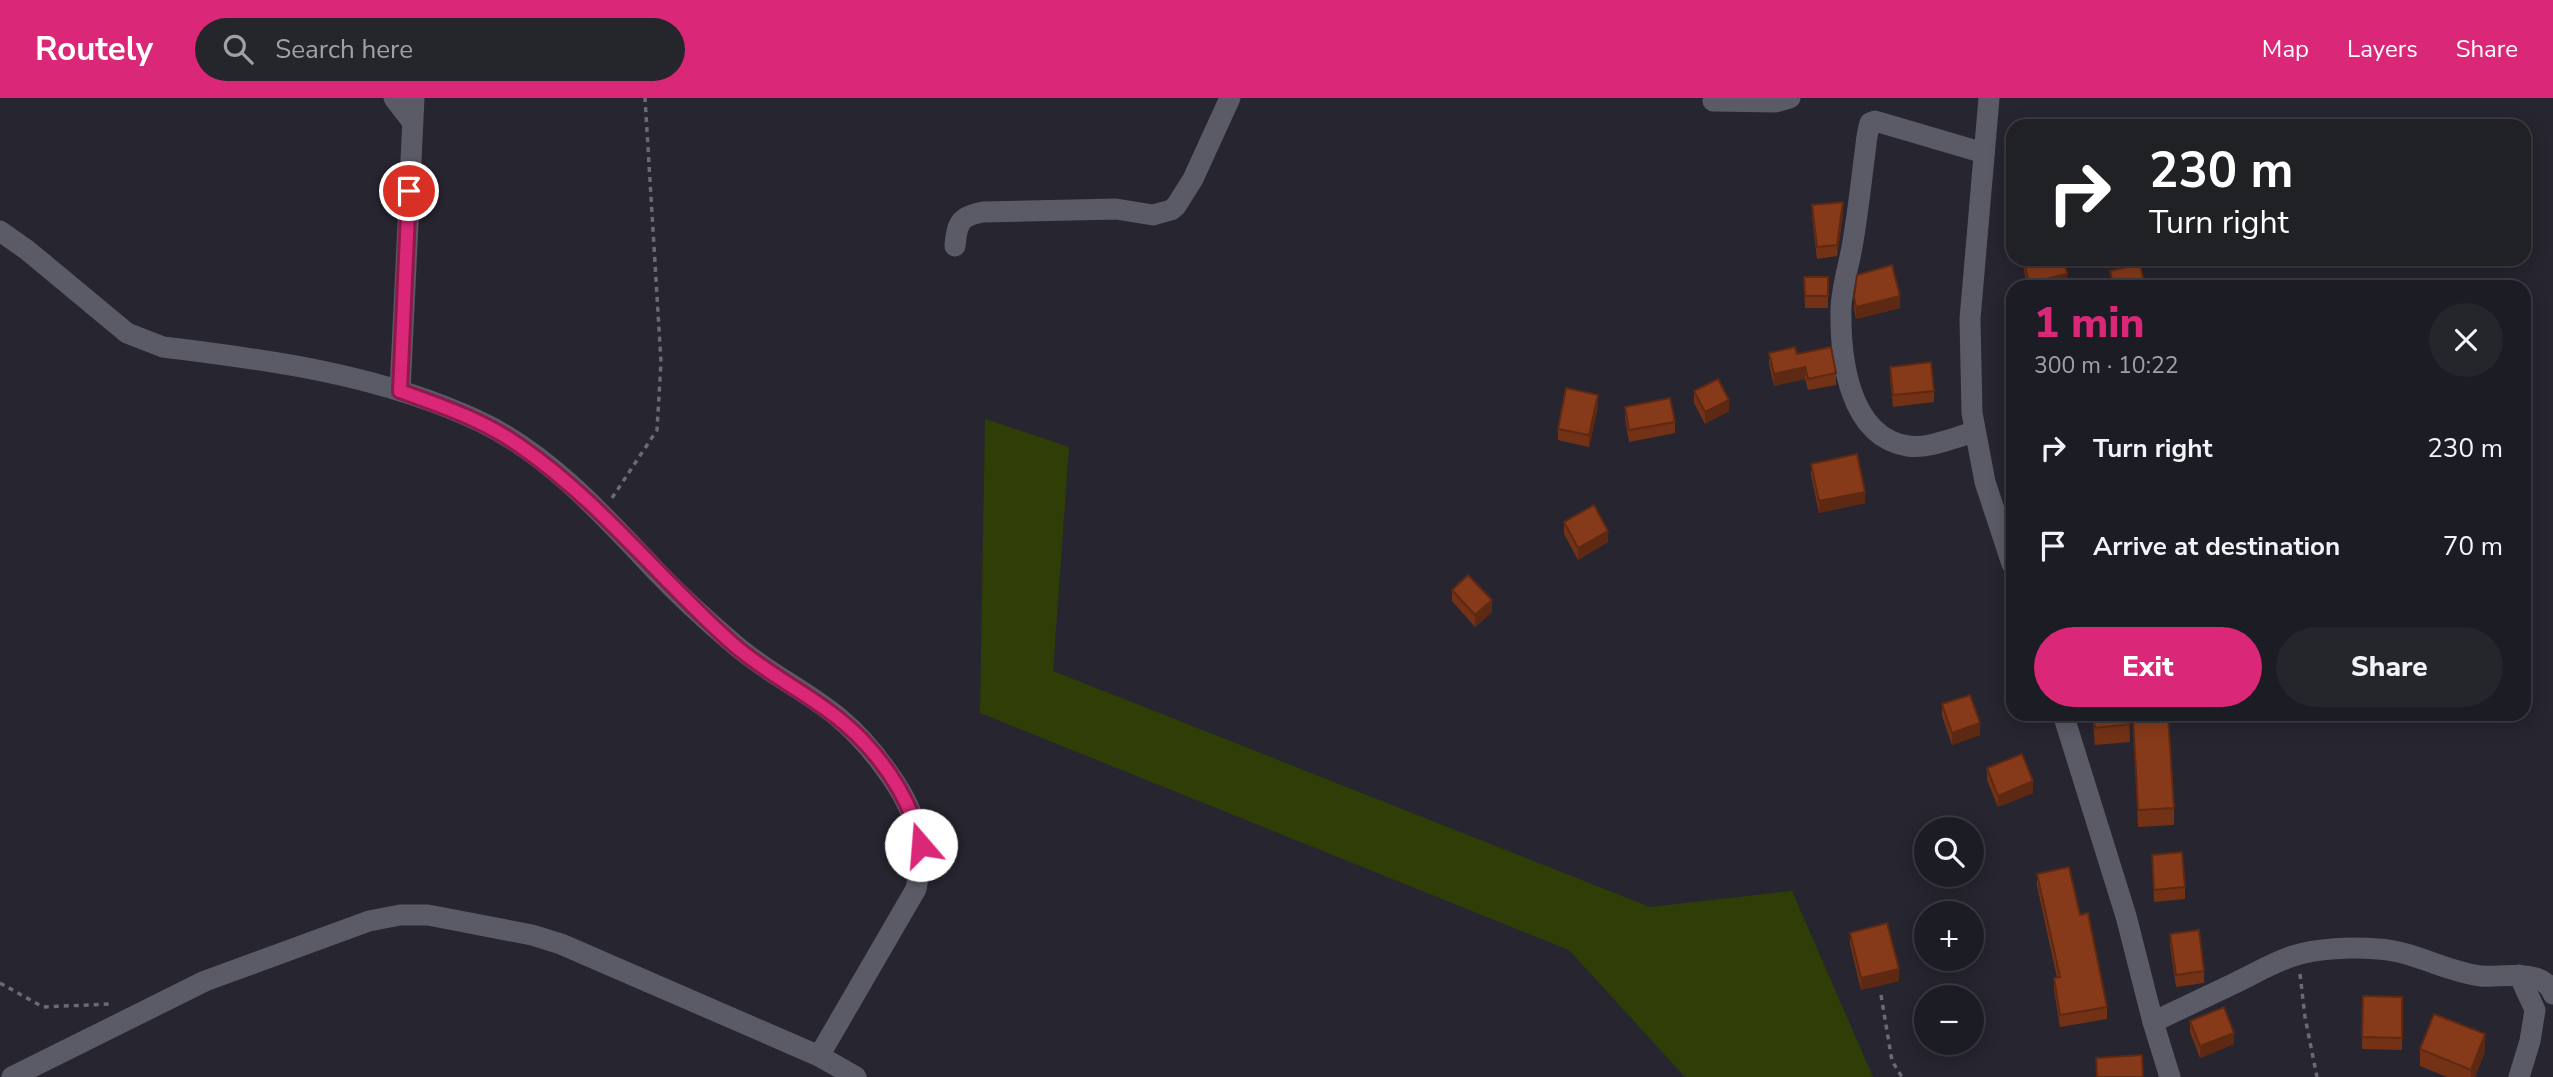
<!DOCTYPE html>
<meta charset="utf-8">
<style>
:root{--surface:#1c1c24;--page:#25252c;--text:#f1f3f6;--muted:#a0a1a6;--line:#3a3a41;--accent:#db2777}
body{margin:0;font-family:"Nunito Sans",sans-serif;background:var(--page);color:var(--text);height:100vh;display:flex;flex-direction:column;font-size:26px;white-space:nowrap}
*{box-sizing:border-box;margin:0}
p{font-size:23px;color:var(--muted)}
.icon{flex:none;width:38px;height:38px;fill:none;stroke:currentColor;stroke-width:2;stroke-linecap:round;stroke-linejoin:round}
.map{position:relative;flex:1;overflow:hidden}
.side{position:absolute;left:2006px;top:182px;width:525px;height:441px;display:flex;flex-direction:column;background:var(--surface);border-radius:21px;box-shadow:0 4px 18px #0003,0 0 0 2px var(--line)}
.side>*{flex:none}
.banner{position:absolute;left:2006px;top:21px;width:525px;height:147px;border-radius:21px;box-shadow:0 4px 18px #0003,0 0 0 2px var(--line);background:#202124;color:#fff;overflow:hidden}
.tools{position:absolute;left:1914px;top:719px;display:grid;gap:14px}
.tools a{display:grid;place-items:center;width:70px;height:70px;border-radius:50%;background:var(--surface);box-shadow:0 4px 18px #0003,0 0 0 2px var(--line);font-size:35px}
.pin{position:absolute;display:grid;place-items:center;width:60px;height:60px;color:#fff;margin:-30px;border:4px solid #fff;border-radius:50%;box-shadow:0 2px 7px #0007}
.me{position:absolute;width:77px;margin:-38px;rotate:342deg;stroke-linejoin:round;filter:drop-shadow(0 0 5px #0008)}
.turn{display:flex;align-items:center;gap:24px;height:147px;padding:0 28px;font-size:32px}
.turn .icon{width:91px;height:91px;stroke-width:2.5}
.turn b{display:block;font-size:49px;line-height:60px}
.round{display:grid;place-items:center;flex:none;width:74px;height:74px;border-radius:37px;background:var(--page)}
.head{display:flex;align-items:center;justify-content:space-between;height:119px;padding:0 28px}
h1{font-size:42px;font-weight:800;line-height:52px;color:var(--accent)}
.cta{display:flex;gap:14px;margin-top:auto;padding:14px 28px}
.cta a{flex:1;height:80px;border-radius:42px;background:var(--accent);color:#fff;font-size:28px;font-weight:800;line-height:80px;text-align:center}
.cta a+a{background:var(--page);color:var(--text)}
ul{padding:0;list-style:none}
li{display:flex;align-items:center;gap:21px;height:98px;padding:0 28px}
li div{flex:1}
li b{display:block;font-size:26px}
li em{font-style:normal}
header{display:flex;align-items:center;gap:42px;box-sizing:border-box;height:98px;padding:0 35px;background:var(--accent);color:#fff}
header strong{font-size:33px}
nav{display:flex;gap:38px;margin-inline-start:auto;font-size:24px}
.search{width:490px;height:63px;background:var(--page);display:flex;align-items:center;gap:18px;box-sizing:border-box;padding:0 24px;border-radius:38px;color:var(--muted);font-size:26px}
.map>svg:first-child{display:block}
</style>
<header>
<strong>Routely</strong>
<div class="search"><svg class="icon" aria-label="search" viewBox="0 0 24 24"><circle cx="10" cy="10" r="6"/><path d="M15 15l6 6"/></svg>Search here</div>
<nav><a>Map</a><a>Layers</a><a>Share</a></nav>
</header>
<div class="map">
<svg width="2553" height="979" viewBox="0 0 2553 979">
<rect width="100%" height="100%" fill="#262530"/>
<path fill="#2f3e07" d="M985,321L1069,349L1053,573L1650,809L1792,793L1873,979H1685L1569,852L980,615Z"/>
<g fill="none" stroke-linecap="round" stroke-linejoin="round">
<g stroke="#6b6a74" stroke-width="3.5" stroke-dasharray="5 5" stroke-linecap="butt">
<path d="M612,400L657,332L661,264L645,0"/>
<path d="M2300,876L2305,919L2317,979"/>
<path d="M0,885L43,909L110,906"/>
<path d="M1881,897L1892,963L1902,979"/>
</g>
<g stroke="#5b5b67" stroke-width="21">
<path d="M394,0L411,22"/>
<path d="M1989,0L1970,221L1972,315L1985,384L2012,466"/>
<path d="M1713,3L1776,4L1790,0"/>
<path d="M0,133L27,152L127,235L163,249C271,262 382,277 481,324C550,357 605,419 657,474C681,499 707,523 734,546C766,574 805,592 838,619C856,634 873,653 887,673C915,711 926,745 916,791L819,958"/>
<path d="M955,148C957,125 960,118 983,114L1116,111L1153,117L1171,112L1176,108L1193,81L1230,0"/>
<path d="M400,293L414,0"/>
<path d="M1975,334C1955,339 1929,351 1908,348C1848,339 1840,258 1841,210C1842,186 1851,161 1854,137C1858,112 1861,87 1864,62C1866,50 1866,37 1870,25L1875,23L1984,55"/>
<path d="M2063,616L2126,818L2153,924L2170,979"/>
<path d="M2153,924C2180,911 2208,898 2235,885C2254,876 2272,865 2293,858C2317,850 2352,849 2378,851C2414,853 2446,874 2481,878C2502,880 2544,869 2553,896"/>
<path d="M12,979L205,883L369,823L400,817H428L532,837L561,846L819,958L856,979"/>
<path d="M2519,979L2530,943L2535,912L2519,877"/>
</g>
</g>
<g fill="#733216">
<path d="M1812,107L1843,116L1837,158L1817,161L1812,119Z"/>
<path d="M2022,161H2064L2067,188L2027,189Z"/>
<path d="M2110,173L2145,189H2111Z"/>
<path d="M1804,179H1828V210H1805Z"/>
<path d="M1854,199L1900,210L1856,221L1854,210Z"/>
<path d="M1769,255L1797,256L1836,275V287L1808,292L1805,281L1774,288L1769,266Z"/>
<path d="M1890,269L1934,293V304L1893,309L1890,281Z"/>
<path d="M1694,293L1729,313L1705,326L1694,305Z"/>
<path d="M1598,309L1589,349L1558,342V331Z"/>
<path d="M1625,309L1675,324V335L1629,344L1625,321Z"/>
<path d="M1811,366L1865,405L1819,415L1811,377Z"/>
<path d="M1564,424L1608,444L1578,462L1564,436Z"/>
<path d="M1452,492L1492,514L1475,529L1452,503Z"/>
<path d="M1942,606L1980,637L1952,647L1942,618Z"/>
<path d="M2092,616H2129L2130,644L2095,647Z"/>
<path d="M2133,620L2174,710V727L2138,729Z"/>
<path d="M1987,670L2033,695L1998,709L1987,682Z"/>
<path d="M2152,757L2185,789V801L2154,804Z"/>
<path d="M2037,776L2080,817L2107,909V921L2060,929L2054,892V880H2057L2037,788Z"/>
<path d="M1850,835L1899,883L1861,892L1850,846Z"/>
<path d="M2170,836L2204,873V885L2176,889L2170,848Z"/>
<path d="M2363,898L2402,899V952L2362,951Z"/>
<path d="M2190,923L2234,946L2200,960L2190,934Z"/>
<path d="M2420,951L2485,953L2475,979H2447L2420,968Z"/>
</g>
<g fill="#5e2912">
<path d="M1843,104V116L1837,158V147Z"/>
<path d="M2067,176V188L2029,189V185Z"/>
<path d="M1900,198V210L1856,221V209Z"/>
<path d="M1805,269V281L1774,288V276Z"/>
<path d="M1598,297V309L1589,349V337Z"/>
<path d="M1729,302V313L1705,326V314Z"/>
<path d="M1865,394V405L1819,415V403Z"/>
<path d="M1608,433V444L1578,462V450Z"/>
<path d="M1492,502V514L1475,529V517Z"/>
<path d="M1980,625V637L1952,647V635Z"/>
<path d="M2033,683V695L1998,709V698Z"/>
<path d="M1899,871V883L1861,892V880Z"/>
<path d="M2234,935V946L2200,960V948Z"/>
<path d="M2485,936V953L2475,979H2471V972Z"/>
</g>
<g fill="#863a1a" stroke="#5e2912" stroke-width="2">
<path d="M1843,104L1837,147L1817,149L1812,107Z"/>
<path d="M2023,161H2064L2067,176L2029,185Z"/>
<path d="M2140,166L2145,189H2114L2110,173Z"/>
<path d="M1892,167L1900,198L1856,209L1854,199L1857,177Z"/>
<path d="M1804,179H1828V198H1805Z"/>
<path d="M1795,249L1797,256L1831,249L1836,275L1808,281L1805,269L1774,276L1769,255Z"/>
<path d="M1931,264L1934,293L1893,297L1890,269Z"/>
<path d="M1718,281L1729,302L1705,314L1694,293Z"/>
<path d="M1566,290L1598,297L1589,337L1558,331Z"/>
<path d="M1670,300L1675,324L1629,332L1625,309Z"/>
<path d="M1857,356L1865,394L1819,403L1811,366Z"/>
<path d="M1594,407L1608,433L1578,450L1564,424Z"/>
<path d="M1468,477L1492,502L1475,517L1452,492Z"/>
<path d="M1970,597L1980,625L1952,635L1942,606Z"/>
<path d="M2093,616H2129L2130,626L2095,630Z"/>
<path d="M2168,618L2174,710L2138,712L2133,620Z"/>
<path d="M2022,656L2033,683L1998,698L1987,670Z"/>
<path d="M2182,754L2185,789L2154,792L2152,757Z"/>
<path d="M2069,769L2080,817L2088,815L2107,909L2060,917L2054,880L2060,879L2037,776Z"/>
<path d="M1887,825L1899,871L1861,880L1850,835Z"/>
<path d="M2199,832L2204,873L2176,877L2170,836Z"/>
<path d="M2363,898L2402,899V940L2362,939Z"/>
<path d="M2224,909L2234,935L2200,948L2190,923Z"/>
<path d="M2434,916L2485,936L2471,972L2420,951Z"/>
<path d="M2142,957L2143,979H2097L2096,960Z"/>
</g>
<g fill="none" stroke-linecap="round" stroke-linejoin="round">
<g stroke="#8e194d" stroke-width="18">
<path id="route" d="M409,93L400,293C442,308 483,322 520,348C601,404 661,483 734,547C774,582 825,603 862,642C889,670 913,708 921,747"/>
</g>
<use href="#route" stroke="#db2777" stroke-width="12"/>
</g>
</svg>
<div class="tools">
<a><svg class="icon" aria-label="search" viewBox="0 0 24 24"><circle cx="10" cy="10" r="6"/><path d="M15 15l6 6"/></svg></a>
<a>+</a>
<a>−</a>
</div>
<div class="pin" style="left:409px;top:93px;background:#d93025"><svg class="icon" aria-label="arrive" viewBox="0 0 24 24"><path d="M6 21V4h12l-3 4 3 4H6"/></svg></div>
<svg class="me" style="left:921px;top:747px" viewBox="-20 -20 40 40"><circle r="19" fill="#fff"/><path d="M0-13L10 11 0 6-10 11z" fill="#db2777"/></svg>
<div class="banner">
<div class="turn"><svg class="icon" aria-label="right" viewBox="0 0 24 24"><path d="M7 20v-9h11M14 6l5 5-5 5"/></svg><div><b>230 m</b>Turn right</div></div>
</div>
<section class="side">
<div class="head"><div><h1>1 min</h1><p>300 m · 10:22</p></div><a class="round"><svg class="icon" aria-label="close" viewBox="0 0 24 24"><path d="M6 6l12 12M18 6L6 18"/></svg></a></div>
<ul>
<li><svg class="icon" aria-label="right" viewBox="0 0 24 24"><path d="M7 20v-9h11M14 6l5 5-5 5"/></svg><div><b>Turn right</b></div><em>230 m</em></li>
<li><svg class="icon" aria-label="arrive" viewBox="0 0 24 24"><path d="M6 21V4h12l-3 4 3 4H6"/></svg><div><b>Arrive at destination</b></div><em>70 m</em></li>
</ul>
<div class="cta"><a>Exit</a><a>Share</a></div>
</section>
</div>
